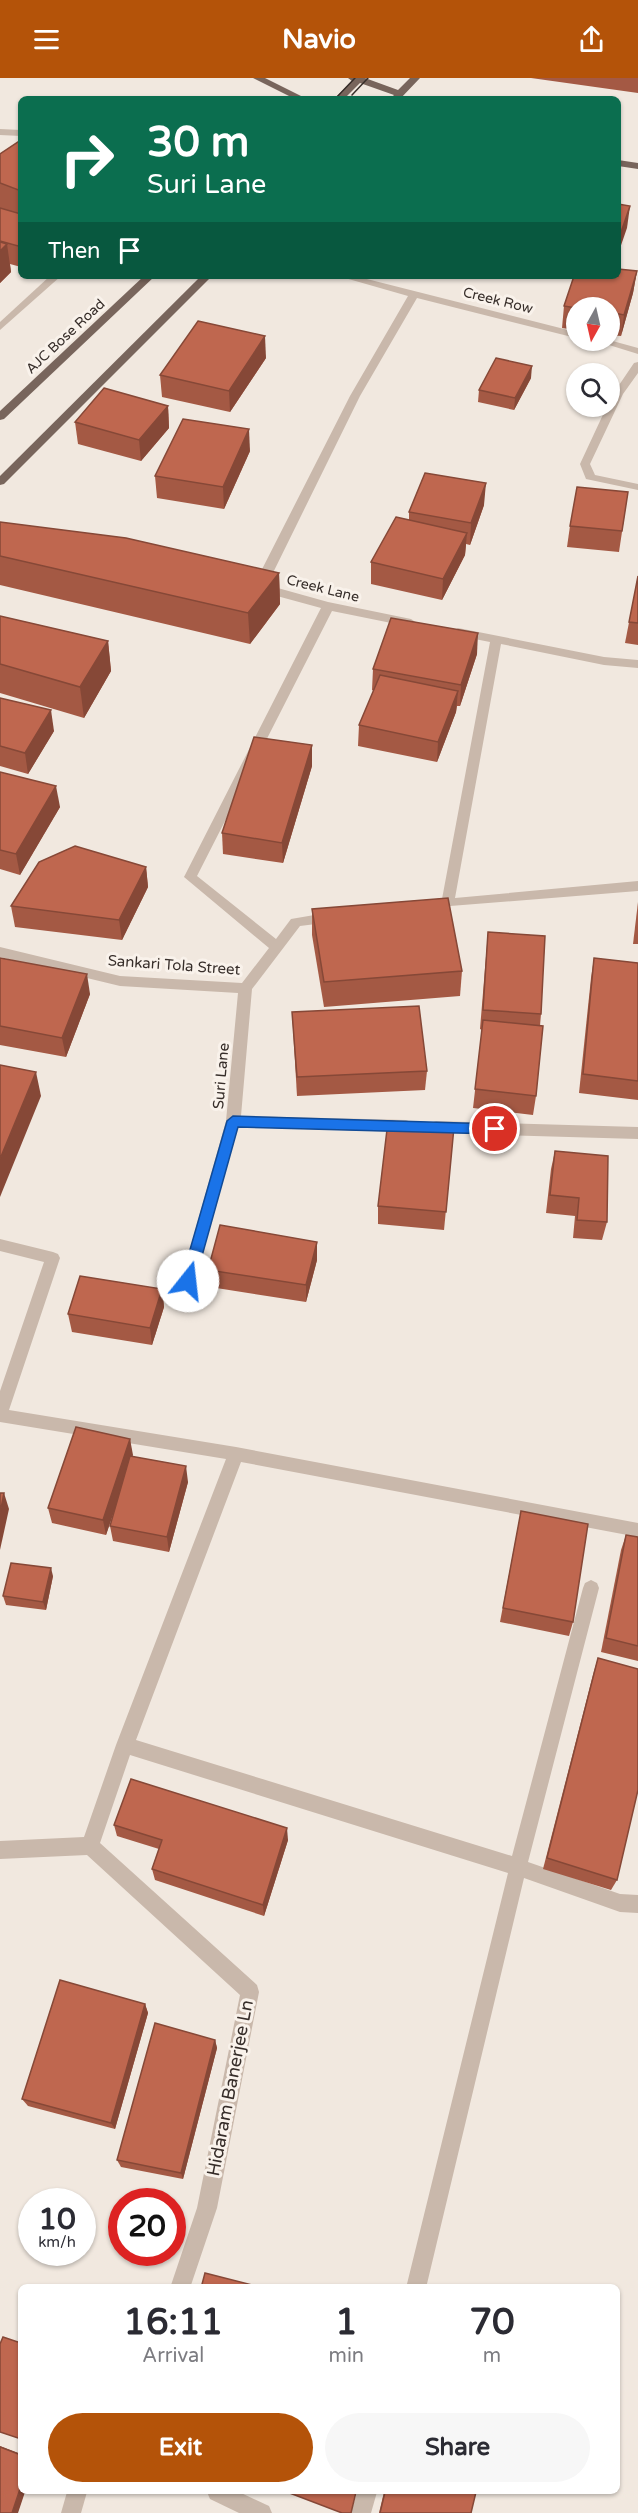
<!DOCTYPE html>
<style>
:root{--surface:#fff;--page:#f7f7f7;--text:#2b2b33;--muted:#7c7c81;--accent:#b45309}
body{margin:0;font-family:"Varela Round",sans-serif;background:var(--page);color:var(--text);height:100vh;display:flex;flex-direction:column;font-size:22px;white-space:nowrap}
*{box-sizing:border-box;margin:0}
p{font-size:20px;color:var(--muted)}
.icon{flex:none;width:33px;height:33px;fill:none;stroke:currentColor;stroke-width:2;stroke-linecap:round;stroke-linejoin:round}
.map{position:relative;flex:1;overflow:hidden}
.side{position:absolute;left:18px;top:2206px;width:602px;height:210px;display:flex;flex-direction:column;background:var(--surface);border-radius:9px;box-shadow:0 2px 4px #0004}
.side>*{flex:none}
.banner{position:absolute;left:18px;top:18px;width:603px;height:183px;border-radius:9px;box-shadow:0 2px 4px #0004;background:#0b6e4f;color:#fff;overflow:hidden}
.needle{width:39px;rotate:188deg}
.fabs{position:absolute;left:566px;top:219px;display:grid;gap:12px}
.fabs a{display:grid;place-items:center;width:54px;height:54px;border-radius:50%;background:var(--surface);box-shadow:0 2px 4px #0004;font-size:30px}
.speed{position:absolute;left:18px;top:2110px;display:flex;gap:12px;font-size:30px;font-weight:700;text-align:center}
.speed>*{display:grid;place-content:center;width:78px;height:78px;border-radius:50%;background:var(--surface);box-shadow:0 2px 4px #0004;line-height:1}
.speed small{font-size:15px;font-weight:400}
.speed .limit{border:9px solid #d22;background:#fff;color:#111}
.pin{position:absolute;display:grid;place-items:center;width:51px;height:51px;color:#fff;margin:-26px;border:3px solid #fff;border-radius:50%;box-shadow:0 2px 6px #0007}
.me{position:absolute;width:66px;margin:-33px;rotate:16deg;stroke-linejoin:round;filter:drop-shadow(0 0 4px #0008)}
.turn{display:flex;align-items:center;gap:21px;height:126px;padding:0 30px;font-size:27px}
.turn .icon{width:78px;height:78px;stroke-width:2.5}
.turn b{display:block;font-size:42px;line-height:51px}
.then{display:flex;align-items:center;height:57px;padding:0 30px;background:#0003;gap:12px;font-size:22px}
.eta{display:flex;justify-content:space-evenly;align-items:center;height:102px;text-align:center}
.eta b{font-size:36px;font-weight:700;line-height:42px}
.primary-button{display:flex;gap:12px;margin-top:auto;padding:12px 30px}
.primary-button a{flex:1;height:69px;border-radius:36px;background:var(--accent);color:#fff;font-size:24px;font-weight:700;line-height:69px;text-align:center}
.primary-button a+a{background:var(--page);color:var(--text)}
header{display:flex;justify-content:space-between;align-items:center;height:78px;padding:0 30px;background:var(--accent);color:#fff;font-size:27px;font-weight:700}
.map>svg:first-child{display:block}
</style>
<header><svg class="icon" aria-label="menu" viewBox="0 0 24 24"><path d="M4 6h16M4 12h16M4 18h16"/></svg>Navio<svg class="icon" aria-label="share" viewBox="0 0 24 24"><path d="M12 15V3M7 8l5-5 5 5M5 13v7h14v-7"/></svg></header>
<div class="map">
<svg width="638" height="2435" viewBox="0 0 638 2435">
<rect width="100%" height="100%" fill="#f1e8df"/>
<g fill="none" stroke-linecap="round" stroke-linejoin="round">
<g fill="#c9b8ab" fill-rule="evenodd">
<path d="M0,51L21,52V58L0,57Z"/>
<path d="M50,198H61L0,252V244Z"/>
<path d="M338,198H355L576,254V260L417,220L360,318L267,507L328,524L411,541L417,545L411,549L332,533L197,798L276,861L291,841L332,834L339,839L332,844L300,848L252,911L241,1038L406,1042L411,1044L413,1048L411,1052L406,1054L238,1049L195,1203L193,1207L188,1209L183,1207L181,1203L226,1043L238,915L120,908L0,879V869L120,898L242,905L269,870L184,799L321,530L255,512L253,509L350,318L408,218Z"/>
<path d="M593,262H609L638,270V276Z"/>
<path d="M638,284V295L623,316L590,386L595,397L638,406V412L586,401L580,386L607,328H609L613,316L634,285Z"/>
<path d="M458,550L604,579L638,582V590L604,587L501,566L455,820L638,803V813L425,830L423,827L425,824L442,821L490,564L454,557L452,554Z"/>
<path d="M436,1043L638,1049V1061L436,1055L431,1053L429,1049L431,1045Z"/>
<path d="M0,1161L53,1174L58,1176L60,1180L9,1332L236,1369L638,1445V1459L241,1384L136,1662L512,1778L583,1510L585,1505L591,1502L597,1505L599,1510L528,1784L620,1816L638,1817V1835L620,1834L524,1800L426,2210H406L508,1795L130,1677L100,1765L257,1907L259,1914L217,2130L190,2210H170L197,2130L240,1917L87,1777L0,1781V1763L84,1759L116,1667L226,1381L0,1344V1313L44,1184L0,1173Z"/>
<path d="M67,2414H87L81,2435H61Z"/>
<path d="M207,2414H239L269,2428L272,2435H239L210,2421Z"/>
<path d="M357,2414H377L371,2435H351Z"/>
</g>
<g fill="#78655c" fill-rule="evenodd">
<path d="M253,0H265L307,21H295Z"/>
<path d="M348,0H365L398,12L410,0H420L400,21H390L394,17L360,5L344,21H334L352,3Z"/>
<path d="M618,82L638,85V91L618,88Z"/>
<path d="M144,198H155L4,341L0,342V333Z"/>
<path d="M201,198H212L4,406L0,407V398Z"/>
</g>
<g stroke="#372e2a" stroke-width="1.5">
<path d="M352,17L368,0"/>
<path d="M335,21L355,0"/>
</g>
</g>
<g fill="#a45944">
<path d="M531,0H638V15Z"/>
<path d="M21,62V189L10,186L11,194L0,205V76Z"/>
<path d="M637,193L633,215L621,258L609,257V230H576V252L562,250L564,228Z"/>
<path d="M266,280L230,334L162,319L160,297Z"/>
<path d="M531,300L514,332L478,324L479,312Z"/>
<path d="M168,328L169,350L141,383L78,366L75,344Z"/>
<path d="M250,373L224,431L157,420L155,398Z"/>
<path d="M628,414L619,474L567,469L570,448Z"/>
<path d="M484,427L470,467L466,466L465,477L442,522L371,506V484L409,442V434Z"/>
<path d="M0,444L279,495L280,526L250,566L0,507Z"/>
<path d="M638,498V567L625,565Z"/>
<path d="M0,538L108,563L111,593L84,640L0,615Z"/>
<path d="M477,576L460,628H457L456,634L437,684L358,668L359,647L374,613L372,612L373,591Z"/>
<path d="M0,620L54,653L28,696L0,688Z"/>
<path d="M312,667V688L283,785L223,776L222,755Z"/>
<path d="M0,694L60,729L20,797L0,791Z"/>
<path d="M146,789L148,809L122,862L15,849L11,828Z"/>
<path d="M638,824V866H633Z"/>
<path d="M312,831L462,893L460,918L324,929L312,857Z"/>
<path d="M488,854L541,936L540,948L536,1018L533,1037L473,1030L482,952L480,951Z"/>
<path d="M0,880L90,916L66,979L0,967Z"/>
<path d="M594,880L638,885V1022L579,1015L591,900Z"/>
<path d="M292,934L427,993L425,1012L297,1018Z"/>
<path d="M454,1049L444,1152L378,1146V1128Z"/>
<path d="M555,1073L607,1144L602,1162L573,1160L575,1138L546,1135L551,1091Z"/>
<path d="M317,1164V1182L306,1224L210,1209L208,1192Z"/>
<path d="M162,1211L164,1229L152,1267L72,1254L68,1236Z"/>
<path d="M130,1361L132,1378L188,1404L169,1474L113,1463L110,1448L115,1430L106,1457L52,1445L48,1430Z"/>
<path d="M518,1449L573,1544L569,1558L500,1544Z"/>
<path d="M626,1457L638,1459V1583L601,1574L621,1472Z"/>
<path d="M53,1498L46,1532L6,1527L3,1518Z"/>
<path d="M598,1580L617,1802L611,1812L543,1791L594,1593Z"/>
<path d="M114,1747L288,1762L264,1838L155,1802L152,1791L159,1771L117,1758Z"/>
<path d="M145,1926L148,1935L115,2051L28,2028L22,2021Z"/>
<path d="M215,1962L217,1970L183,2101L121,2089L117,2082Z"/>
<path d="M384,2414H476L471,2435H379Z"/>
</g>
<g fill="#864837">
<path d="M630,128L627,150L618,176V163Z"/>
<path d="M21,164V189L18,168Z"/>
<path d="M7,166L11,194L0,205V173Z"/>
<path d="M637,193L633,215L621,258L624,237Z"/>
<path d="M265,258L266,280L230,334L229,313Z"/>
<path d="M532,288L531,300L514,332L515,320Z"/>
<path d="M168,328L169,350L141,383L139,362Z"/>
<path d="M249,351L250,373L224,431L223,409Z"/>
<path d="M486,405L484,427L470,467L471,445Z"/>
<path d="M467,455L465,477L442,522L443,501Z"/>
<path d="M279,495L280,526L250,566L248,535Z"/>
<path d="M478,555L477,576L460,628L461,607Z"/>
<path d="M108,563L111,593L84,640L80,609Z"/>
<path d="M458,613L456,634L437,684L438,664Z"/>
<path d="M51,632L54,653L28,696L25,675Z"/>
<path d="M312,667V688L283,785L282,765Z"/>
<path d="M56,708L60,729L20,797L16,776Z"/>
<path d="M146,789L148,809L122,862L119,842Z"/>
<path d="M87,896L90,916L66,979L62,960Z"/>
<path d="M36,994L41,1018L0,1119V1081Z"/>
<path d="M317,1164V1182L306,1224V1207Z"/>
<path d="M162,1211L164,1229L152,1267L150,1250Z"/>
<path d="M130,1361L133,1377L106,1457L103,1442Z"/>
<path d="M186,1388L188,1404L169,1474L167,1459Z"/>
<path d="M4,1415L9,1431L0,1472V1435Z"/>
<path d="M51,1490L53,1498L46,1532L43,1524Z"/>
<path d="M287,1750L288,1762L264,1838L263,1827Z"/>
<path d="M145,1926L148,1935L115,2051L111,2045Z"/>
<path d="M215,1962L217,1970L183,2101L181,2095Z"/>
<path d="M0,2368L21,2376V2377L0,2369Z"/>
<path d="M21,2408V2414H25L18,2435H12Z"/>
</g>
<g fill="#bf674f" stroke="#864837" stroke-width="1.5">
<path d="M21,62V113L0,105V76Z"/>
<path d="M618,126L630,128L618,163Z"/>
<path d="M0,130L21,136V164L18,168L0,163Z"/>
<path d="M0,164L7,166L0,173Z"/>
<path d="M618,191L637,193L624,237L609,234V230H576L564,228L574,198H618Z"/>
<path d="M198,243L265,258L229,313L160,297Z"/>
<path d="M496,280L532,288L515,320L479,312Z"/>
<path d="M104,310L168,328L139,362L75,344Z"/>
<path d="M183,341L249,351L223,409L155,398Z"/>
<path d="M425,395L486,405L471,445L409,434Z"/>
<path d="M577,409L628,414L622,453L570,448Z"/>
<path d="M396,439L467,455L443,501L371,484Z"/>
<path d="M0,444L126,460L279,495L248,535L0,478Z"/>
<path d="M638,498V545L629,544Z"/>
<path d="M0,538L108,563L80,609L0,586Z"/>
<path d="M391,540L478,555L461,607L373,591Z"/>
<path d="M380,597L458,613L438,664L359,647Z"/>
<path d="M0,620L51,632L25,675L0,668Z"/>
<path d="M254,659L312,667L282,765L222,755Z"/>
<path d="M0,694L56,708L16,776L0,772Z"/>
<path d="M75,768L146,789L119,842L11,828L39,784Z"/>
<path d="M448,820L462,893L324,904L312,831Z"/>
<path d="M488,854L545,858L541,936L483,932Z"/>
<path d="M0,880L87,896L62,960L0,948Z"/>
<path d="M594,880L638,885V1003L583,996Z"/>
<path d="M419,928L427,993L297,999L292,934Z"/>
<path d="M483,942L543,948L536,1018L475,1011Z"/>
<path d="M0,987L36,994L0,1081Z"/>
<path d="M388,1043L454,1049L446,1134L378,1128Z"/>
<path d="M555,1073L608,1078L607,1144L577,1142L579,1120L550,1117Z"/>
<path d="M220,1147L317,1164L306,1207L208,1192Z"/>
<path d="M80,1198L162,1211L150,1250L68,1236Z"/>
<path d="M76,1349L130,1361L103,1442L48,1430Z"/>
<path d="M130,1378L186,1388L167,1459L110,1448Z"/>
<path d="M0,1415H4L0,1435Z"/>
<path d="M521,1433L588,1446L573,1544L503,1530Z"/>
<path d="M626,1457L638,1459V1568L606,1560Z"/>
<path d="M11,1485L51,1490L43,1524L3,1518Z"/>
<path d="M598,1580L638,1591V1712L617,1802L547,1780Z"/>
<path d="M131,1701L287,1750L263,1827L152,1791L162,1762L114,1747Z"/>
<path d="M60,1902L145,1926L111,2045L22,2021Z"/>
<path d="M155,1945L215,1962L181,2095L117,2082Z"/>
<path d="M205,2195L264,2210H201Z"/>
<path d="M3,2259L21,2265V2361L0,2354V2266Z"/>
<path d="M0,2369L21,2377V2408L12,2435H0Z"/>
<path d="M287,2414H356L351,2435H342Z"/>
<path d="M385,2414H476L471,2435H380Z"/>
</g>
<path fill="#1a73e8" stroke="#114b97" stroke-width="1.5" d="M233,1038L495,1046L502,1051L495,1056L238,1049L195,1203L193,1207H183L181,1203L227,1043Z"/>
<g text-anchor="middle" stroke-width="6" stroke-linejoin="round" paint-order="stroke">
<g font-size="14" fill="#372e2a" stroke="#f9f2eb">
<text transform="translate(498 222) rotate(14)" y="5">Creek Row</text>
<text transform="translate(65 258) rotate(-43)" y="5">AJC Bose Road</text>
<text transform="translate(323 510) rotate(14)" y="5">Creek Lane</text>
</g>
<g font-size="15" fill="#372e2a" stroke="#f9f2eb">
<text transform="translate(174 887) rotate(4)" y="5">Sankari Tola Street</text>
<text transform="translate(221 998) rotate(-85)" y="5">Suri Lane</text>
</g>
<g font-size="18" fill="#372e2a" stroke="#f9f2eb">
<text transform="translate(230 2010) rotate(-79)" y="6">Hidaram Banerjee Ln</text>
</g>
</g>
</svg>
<div class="fabs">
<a><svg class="needle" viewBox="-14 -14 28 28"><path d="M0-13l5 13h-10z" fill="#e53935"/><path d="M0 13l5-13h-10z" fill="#7c7c81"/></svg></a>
<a><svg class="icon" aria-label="search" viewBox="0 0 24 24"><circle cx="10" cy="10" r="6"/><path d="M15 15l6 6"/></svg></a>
</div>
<div class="speed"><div>10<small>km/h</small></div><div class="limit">20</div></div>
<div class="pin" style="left:495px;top:1051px;background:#d93025"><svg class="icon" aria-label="arrive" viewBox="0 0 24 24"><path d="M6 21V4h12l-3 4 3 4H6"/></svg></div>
<svg class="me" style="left:188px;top:1203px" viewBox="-20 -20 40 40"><circle r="19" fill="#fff"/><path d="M0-13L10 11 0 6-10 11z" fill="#1a73e8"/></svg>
<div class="banner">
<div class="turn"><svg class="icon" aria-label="right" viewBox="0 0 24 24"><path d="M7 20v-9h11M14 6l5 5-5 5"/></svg><div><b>30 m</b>Suri Lane</div></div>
<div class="then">Then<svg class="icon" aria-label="arrive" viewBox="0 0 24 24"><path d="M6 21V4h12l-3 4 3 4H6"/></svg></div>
</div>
<section class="side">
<div class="eta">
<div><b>16:11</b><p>Arrival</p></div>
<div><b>1</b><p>min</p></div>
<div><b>70</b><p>m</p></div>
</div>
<div class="primary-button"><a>Exit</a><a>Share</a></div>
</section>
</div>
